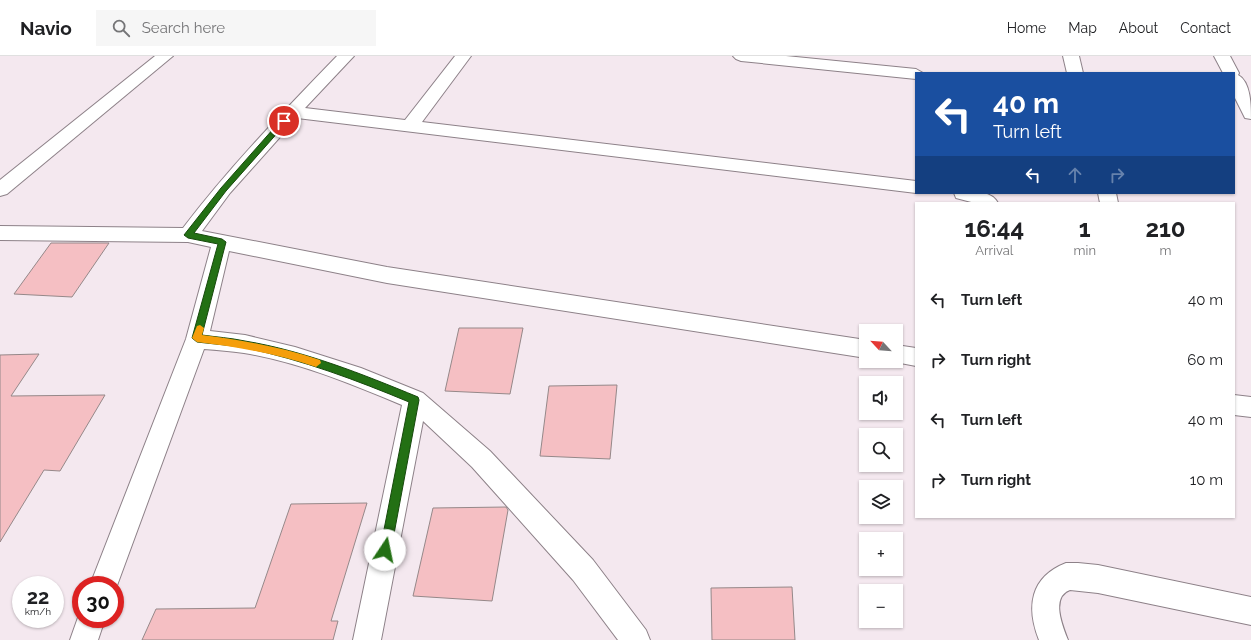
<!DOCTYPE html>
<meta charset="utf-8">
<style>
:root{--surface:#fff;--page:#f6f6f6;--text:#202124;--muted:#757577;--line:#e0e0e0}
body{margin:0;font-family:Raleway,sans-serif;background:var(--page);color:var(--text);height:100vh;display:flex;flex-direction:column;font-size:15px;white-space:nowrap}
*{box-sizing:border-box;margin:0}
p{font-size:13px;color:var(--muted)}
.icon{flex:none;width:22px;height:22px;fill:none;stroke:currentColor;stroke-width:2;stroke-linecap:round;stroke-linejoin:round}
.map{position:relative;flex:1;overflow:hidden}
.panel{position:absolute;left:915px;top:146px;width:320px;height:316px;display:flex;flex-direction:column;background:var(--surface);border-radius:0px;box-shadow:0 1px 3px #0004}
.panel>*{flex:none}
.banner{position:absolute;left:915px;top:16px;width:320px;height:122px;border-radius:0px;box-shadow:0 1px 3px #0004;background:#1a4fa0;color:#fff;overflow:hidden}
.needle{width:26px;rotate:296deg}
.fabs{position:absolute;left:859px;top:268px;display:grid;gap:8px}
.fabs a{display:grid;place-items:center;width:44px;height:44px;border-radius:0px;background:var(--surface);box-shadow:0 1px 3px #0004;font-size:20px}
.speed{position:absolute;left:12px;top:520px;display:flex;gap:8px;font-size:20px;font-weight:700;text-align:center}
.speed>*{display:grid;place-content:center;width:52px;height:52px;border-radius:50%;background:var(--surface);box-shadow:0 1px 3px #0004;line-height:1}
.speed small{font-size:10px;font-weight:400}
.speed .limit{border:6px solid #d22;background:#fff;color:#111}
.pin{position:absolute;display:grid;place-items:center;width:34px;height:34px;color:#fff;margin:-17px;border:2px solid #fff;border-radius:50%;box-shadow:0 1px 4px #0007}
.me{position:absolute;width:44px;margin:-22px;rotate:11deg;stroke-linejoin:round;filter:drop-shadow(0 0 3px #0008)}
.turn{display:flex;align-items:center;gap:14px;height:84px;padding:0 12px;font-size:18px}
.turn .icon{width:52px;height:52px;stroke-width:2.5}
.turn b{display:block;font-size:28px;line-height:34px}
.lanes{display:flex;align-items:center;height:38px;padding:0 12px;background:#0003;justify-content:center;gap:20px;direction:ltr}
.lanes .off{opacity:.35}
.eta{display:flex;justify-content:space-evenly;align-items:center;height:68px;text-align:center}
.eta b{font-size:24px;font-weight:700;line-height:28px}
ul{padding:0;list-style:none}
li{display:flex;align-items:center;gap:12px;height:60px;padding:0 12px}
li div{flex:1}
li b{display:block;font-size:15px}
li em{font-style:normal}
header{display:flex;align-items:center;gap:24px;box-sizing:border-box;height:56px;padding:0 20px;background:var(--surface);border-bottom:1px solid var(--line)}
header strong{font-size:19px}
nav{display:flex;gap:22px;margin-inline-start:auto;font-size:14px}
.search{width:280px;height:36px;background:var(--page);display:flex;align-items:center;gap:10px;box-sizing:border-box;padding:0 14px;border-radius:0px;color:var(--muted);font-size:15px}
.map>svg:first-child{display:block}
</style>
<header>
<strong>Navio</strong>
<div class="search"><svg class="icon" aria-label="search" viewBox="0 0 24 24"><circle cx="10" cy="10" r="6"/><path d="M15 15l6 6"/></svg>Search here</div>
<nav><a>Home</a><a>Map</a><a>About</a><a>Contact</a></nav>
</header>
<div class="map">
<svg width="1251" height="584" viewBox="0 0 1251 584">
<rect width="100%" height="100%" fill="#f4e8ef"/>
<g fill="#f5bfc3" stroke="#958889">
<path d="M51,187H109L72,241L14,238Z"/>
<path d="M459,272H523L510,338L445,335Z"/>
<path d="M39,298L11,340L105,339L60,415L44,414L0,486V299Z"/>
<path d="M617,329L610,403L540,400L549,330Z"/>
<path d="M367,447L331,565H338L333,584H142L156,553L255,552L291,448Z"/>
<path d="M506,451L508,454L492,545L413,540L433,452Z"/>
<path d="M792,531L795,584H712L711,532Z"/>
</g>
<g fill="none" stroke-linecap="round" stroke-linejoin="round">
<g stroke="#8d8188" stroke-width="2">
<g id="minor">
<path d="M155,0H173L7,138L0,140V124Z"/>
<path d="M337,0H354L305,52L405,64L455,0H471L422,66L916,125V137L297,62L230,137L202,175L387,211L866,284V302L387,227L229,195L210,275L245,279L295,291L361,312L423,337L490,395L593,504L646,574L650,584H618L573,524L472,411L423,365L381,584H353L402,349C351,328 299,306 244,297C231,295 218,294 204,293L115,535V529H90L186,283L211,191L188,186L0,184V170L183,172C231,109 282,57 337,0Z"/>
<path d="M733,0H786L916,13L923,17H916V23L741,5L736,3Z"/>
<path d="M1063,0H1079L1083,17H1067Z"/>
<path d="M1214,0H1230L1239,17L1238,19C1251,26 1251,50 1251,63L1245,62L1234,40V17H1223Z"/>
<path d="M954,137C969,137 990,132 998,147H975L956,142Z"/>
<path d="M1098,137H1116L1118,147H1100Z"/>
<path d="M896,289L916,292V310L890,305H896Z"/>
<path d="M1234,339L1251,341V361L1234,359Z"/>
<path d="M1066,507H1078L1098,509L1251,541V569L1098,537L1070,534C1050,541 1063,571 1068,584H1039C1026,551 1030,521 1066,507Z"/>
<path d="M81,553V563H105L98,584H70Z"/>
</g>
</g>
<use href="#minor" fill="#fff" fill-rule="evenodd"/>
</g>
<path fill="#237014" stroke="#17490d" d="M282,63L288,65L226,135L194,177L222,183L226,186L202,279C216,281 231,282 245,285C305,295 362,318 418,341L419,344L391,494L389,498L385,499L381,498L380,494L409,346C356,324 303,304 246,292C230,289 213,288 197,286L192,282L218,188L188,182L184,179L221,132Z"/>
<path fill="#f59e0b" d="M200,269L204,272L202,279C242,284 281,291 320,304L321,307L316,311C277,298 238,291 197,286L192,282L197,270Z"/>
</svg>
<div class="fabs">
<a><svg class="needle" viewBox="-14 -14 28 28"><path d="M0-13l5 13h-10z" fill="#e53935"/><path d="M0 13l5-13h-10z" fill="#757577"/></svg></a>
<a><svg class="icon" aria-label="sound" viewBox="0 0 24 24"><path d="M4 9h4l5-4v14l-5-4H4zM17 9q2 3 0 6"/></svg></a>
<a><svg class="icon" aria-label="search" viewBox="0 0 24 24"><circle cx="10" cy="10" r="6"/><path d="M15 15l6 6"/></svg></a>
<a><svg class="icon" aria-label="layers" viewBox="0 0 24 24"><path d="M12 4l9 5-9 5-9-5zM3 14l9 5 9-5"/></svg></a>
<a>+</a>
<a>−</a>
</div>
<div class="speed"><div>22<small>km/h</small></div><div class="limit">30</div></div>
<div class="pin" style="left:284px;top:65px;background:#d93025"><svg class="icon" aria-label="arrive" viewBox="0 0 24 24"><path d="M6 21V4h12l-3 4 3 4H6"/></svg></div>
<svg class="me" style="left:385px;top:494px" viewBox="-20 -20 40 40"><circle r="19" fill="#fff"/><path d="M0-13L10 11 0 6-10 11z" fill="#237014"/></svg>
<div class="banner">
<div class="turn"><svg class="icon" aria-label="left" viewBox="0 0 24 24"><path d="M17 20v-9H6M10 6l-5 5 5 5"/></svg><div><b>40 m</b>Turn left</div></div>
<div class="lanes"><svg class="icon" aria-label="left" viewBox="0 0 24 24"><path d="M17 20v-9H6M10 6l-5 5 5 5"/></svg><svg class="icon off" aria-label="ahead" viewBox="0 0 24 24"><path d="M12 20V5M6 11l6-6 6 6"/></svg><svg class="icon off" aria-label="right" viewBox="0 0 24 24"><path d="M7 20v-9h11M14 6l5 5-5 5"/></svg></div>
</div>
<section class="panel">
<div class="eta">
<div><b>16:44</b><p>Arrival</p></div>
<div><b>1</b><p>min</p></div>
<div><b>210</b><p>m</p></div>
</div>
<ul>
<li><svg class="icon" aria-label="left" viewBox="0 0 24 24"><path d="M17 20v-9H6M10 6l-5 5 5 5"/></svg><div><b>Turn left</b></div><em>40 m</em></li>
<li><svg class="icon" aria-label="right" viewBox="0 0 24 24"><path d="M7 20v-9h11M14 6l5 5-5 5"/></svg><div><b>Turn right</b></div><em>60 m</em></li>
<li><svg class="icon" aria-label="left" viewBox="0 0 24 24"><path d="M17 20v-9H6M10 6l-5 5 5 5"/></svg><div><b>Turn left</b></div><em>40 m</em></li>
<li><svg class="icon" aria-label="right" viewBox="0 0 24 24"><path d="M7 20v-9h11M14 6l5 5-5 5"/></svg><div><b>Turn right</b></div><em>10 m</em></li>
</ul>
</section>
</div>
